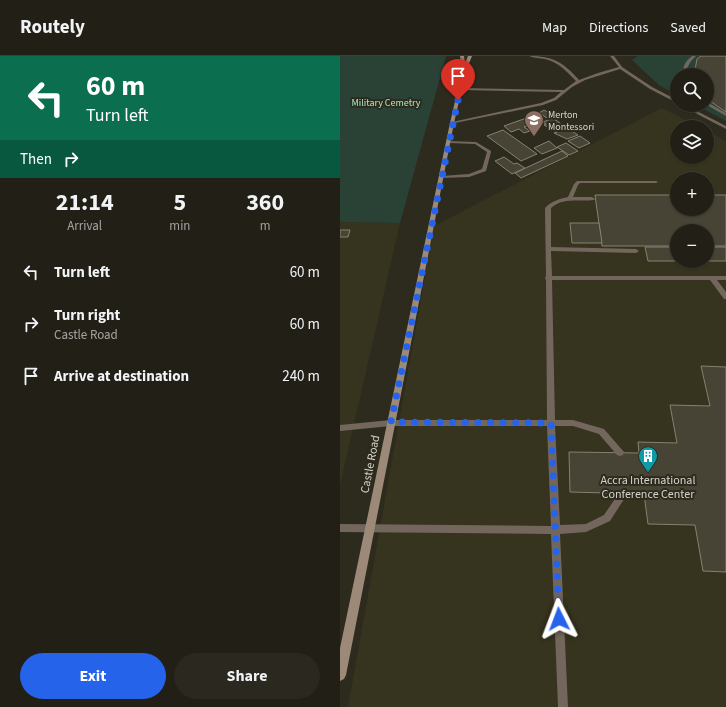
<!DOCTYPE html>
<meta charset="utf-8">
<style>
:root{--surface:#222016;--page:#2a281f;--text:#f1f3f6;--muted:#a2a3a1;--line:#3f3e35;--accent:#2563eb}
body{margin:0;font-family:"Source Sans 3",sans-serif;background:var(--page);color:var(--text);height:100vh;display:flex;flex-direction:column;font-size:15px;white-space:nowrap}
*{box-sizing:border-box;margin:0}
p{font-size:13px;color:var(--muted)}
.icon{flex:none;width:22px;height:22px;fill:none;stroke:currentColor;stroke-width:2;stroke-linecap:round;stroke-linejoin:round}
.map{position:relative;flex:1;overflow:hidden}
.side{display:flex;flex-direction:column;background:var(--surface);width:340px}
.side>*{flex:none}
.banner{background:#0b6e4f;color:#fff;overflow:hidden}
.controls{position:absolute;left:330px;top:12px;display:grid;gap:8px}
.controls a{display:grid;place-items:center;width:44px;height:44px;border-radius:50%;background:var(--surface);box-shadow:0 1px 3px #0004,0 0 0 1px var(--line);font-size:20px}
.pin{position:absolute;display:grid;place-items:center;width:34px;height:34px;color:#fff;margin:-41px -17px;border-radius:50% 50% 50% 0;rotate:-45deg;box-shadow:0 0 4px #0007}
.pin .icon{rotate:45deg}
.me{position:absolute;width:44px;margin:-22px;rotate:357deg;stroke-linejoin:round;filter:drop-shadow(0 0 3px #0008)}
.turn{display:flex;align-items:center;gap:14px;height:84px;padding:0 20px;font-size:18px}
.turn .icon{width:52px;height:52px;stroke-width:2.5}
.turn b{display:block;font-size:28px;line-height:34px}
.then{display:flex;align-items:center;height:38px;padding:0 20px;background:#0003;gap:8px;font-size:15px}
.eta{display:flex;justify-content:space-evenly;align-items:center;height:68px;text-align:center}
.eta b{font-size:24px;font-weight:700;line-height:28px}
.action{display:flex;gap:8px;margin-top:auto;padding:8px 20px}
.action a{flex:1;height:46px;border-radius:24px;background:var(--accent);color:#fff;font-size:16px;font-weight:700;line-height:46px;text-align:center}
.action a+a{background:var(--page);color:var(--text)}
ul{padding:0;list-style:none}
li{display:flex;align-items:center;gap:12px;height:52px;padding:0 20px}
li div{flex:1}
li b{display:block;font-size:15px}
li em{font-style:normal}
header{display:flex;align-items:center;gap:24px;box-sizing:border-box;height:56px;padding:0 20px;background:var(--surface);border-bottom:1px solid var(--line)}
header strong{font-size:19px}
nav{display:flex;gap:22px;margin-inline-start:auto;font-size:14px}
main{display:flex;flex:1;min-height:0}
.map>svg:first-child{display:block}
</style>
<header>
<strong>Routely</strong>
<nav><a>Map</a><a>Directions</a><a>Saved</a></nav>
</header>
<main>
<section class="side">
<div class="banner">
<div class="turn"><svg class="icon" aria-label="left" viewBox="0 0 24 24"><path d="M17 20v-9H6M10 6l-5 5 5 5"/></svg><div><b>60 m</b>Turn left</div></div>
<div class="then">Then<svg class="icon" aria-label="right" viewBox="0 0 24 24"><path d="M7 20v-9h11M14 6l5 5-5 5"/></svg></div>
</div>
<div class="eta">
<div><b>21:14</b><p>Arrival</p></div>
<div><b>5</b><p>min</p></div>
<div><b>360</b><p>m</p></div>
</div>
<ul>
<li><svg class="icon" aria-label="left" viewBox="0 0 24 24"><path d="M17 20v-9H6M10 6l-5 5 5 5"/></svg><div><b>Turn left</b></div><em>60 m</em></li>
<li><svg class="icon" aria-label="right" viewBox="0 0 24 24"><path d="M7 20v-9h11M14 6l5 5-5 5"/></svg><div><b>Turn right</b><p>Castle Road</p></div><em>60 m</em></li>
<li><svg class="icon" aria-label="arrive" viewBox="0 0 24 24"><path d="M6 21V4h12l-3 4 3 4H6"/></svg><div><b>Arrive at destination</b></div><em>240 m</em></li>
</ul>
<div class="action"><a>Exit</a><a>Share</a></div>
</section>
<div class="map">
<svg width="386" height="651" viewBox="0 0 386 651">
<rect width="100%" height="100%" fill="#2d2b1d"/>
<g fill="#36331e" fill-rule="evenodd">
<path d="M322,52L359,71H337V101H367V75L386,85V651H8L94,170ZM337,123H367V153H337ZM337,175H367V205H337Z"/>
<path d="M0,166L60,167L0,429Z"/>
</g>
<g fill="#2a4235">
<path d="M0,0H106L60,167L0,166Z"/>
<path d="M298,0H386V65L356,49H367V19H337V39L319,29L292,4Z"/>
</g>
<g fill="#474435" stroke="#858271">
<path d="M361,0H386V56L367,43V19H354L357,3Z"/>
<path d="M204,54L213,59L207,62L199,57Z"/>
<path d="M195,59L203,64L184,71L190,75L184,77L179,73L171,76L164,70Z"/>
<path d="M213,62L224,70L214,74L204,69L206,68L203,66Z"/>
<path d="M224,70L238,79L227,83L214,77L217,76L214,74Z"/>
<path d="M163,74L197,98L181,105L147,80Z"/>
<path d="M240,80L250,87L239,92L228,85Z"/>
<path d="M209,85L217,92L202,98L194,92Z"/>
<path d="M226,87L238,95L229,99L217,91Z"/>
<path d="M222,95L228,100L181,122L175,117Z"/>
<path d="M164,101L174,108L177,107L185,112L172,118L155,105Z"/>
<path d="M255,139H337V153H367V139H386V190H367V175H337V190H262Z"/>
<path d="M230,167H259L262,187H232Z"/>
<path d="M0,174H10L8,181H0Z"/>
<path d="M305,191H337V205H308Z"/>
<rect x="367" y="191" width="19" height="14"/>
<path d="M361,310L386,311V516L363,515L355,469L308,468L304,438L230,436L229,396L299,397L298,386L337,387L330,349L370,350Z"/>
</g>
<g fill="none" stroke-linecap="round" stroke-linejoin="round">
<g fill="#73675d" fill-rule="evenodd">
<path d="M189,0C213,0 223,6 239,24L258,17L279,11L270,0H274L282,11L312,31L337,44V47L310,33L280,13L245,24L232,31L216,44L203,49L110,68V67L112,66L201,47L214,42L221,36L120,34H119V32L224,34L236,25C227,16 219,6 205,3C200,2 194,2 189,0Z"/>
<path d="M352,0H356C350,6 346,10 348,19H344C342,10 345,6 352,0Z"/>
<path d="M367,46L386,57V60L367,49Z"/>
<path d="M340,49H345L386,70V73Z"/>
<path d="M107,85L136,86L151,95V96L146,115L129,121L100,122V121L102,120L129,118L142,113L147,96L135,88L109,87H107Z"/>
<path d="M237,125H316L318,126L316,127H240L238,129L233,141H252L255,143L254,144C239,146 223,141 211,152V191L296,193L299,195L296,197L211,195L212,220H386V224H377L386,236V243H384L370,224H212L215,364H233L264,373L284,396L283,399L280,400L277,399L259,378L233,370H215L220,469L246,468L264,459L281,434L284,433L287,434L288,437L270,465L246,476L220,478L228,651H218L211,478L0,476V468L211,470L207,370H51L0,375V369L51,364H207L206,224L205,222L206,220L205,152C212,145 219,143 228,141L234,128Z"/>
</g>
<path fill="#9c8978" fill-rule="evenodd" d="M120,0H124L125,7L128,0H132L126,15L114,67L6,619L4,623L0,625V592L110,67L122,15Z"/>
</g>
<g fill="none" stroke-linecap="round" stroke-linejoin="round">
<path stroke="#2563eb" stroke-width="7" stroke-dasharray="0 12.6" d="M118,44L51,366L211,367L219,563"/>
</g>
<defs>
<g id="school-pin" transform="scale(1)"><path d="M0 17L-7.5 6A9.5 9.5 0 1 1 7.5 6Z" fill="#8d6e63" stroke="#2d2b1d"/><path d="M0-5L7-2L0 1L-7-2ZM-4 1L0 2.5L4 1V4Q0 6-4 4Z" fill="#fff"/></g>
<g id="building-pin" transform="scale(1)"><path d="M0 17L-7.5 6A9.5 9.5 0 1 1 7.5 6Z" fill="#0f9aa8" stroke="#2d2b1d"/><path d="M-4-6H4V6H1V3H-1V6H-4ZM-2.5-4.3h1.7v1.8h-1.7ZM.8-4.3h1.7v1.8H.8ZM-2.5-1h1.7V.8h-1.7ZM.8-1h1.7V.8H.8Z" fill="#fff"/></g>
</defs>
<g fill-rule="evenodd">
<use href="#school-pin" x="194" y="64"/>
<use href="#building-pin" x="308" y="400"/>
</g>
<g text-anchor="middle" stroke-width="4" stroke-linejoin="round" paint-order="stroke">
<g font-size="10" fill="#a9e6c4" stroke="#2d2b1d">
<text x="46" y="50">Military Cemetry</text>
</g>
<g font-size="10" fill="#d5d4cb" stroke="#2d2b1d" text-anchor="start">
<text x="208" y="62">Merton<tspan x="208" dy="12">Montessori</tspan></text>
</g>
<g font-size="12" fill="#d5d4cb" stroke="#2d2b1d">
<text transform="translate(30 408) rotate(-79)" y="4">Castle Road</text>
</g>
<g font-size="12" fill="#d5d4cb" stroke="#2d2b1d">
<text x="308" y="428">Accra International<tspan x="308" dy="14">Conference Center</tspan></text>
</g>
</g>
</svg>
<div class="controls">
<a><svg class="icon" aria-label="search" viewBox="0 0 24 24"><circle cx="10" cy="10" r="6"/><path d="M15 15l6 6"/></svg></a>
<a><svg class="icon" aria-label="layers" viewBox="0 0 24 24"><path d="M12 4l9 5-9 5-9-5zM3 14l9 5 9-5"/></svg></a>
<a>+</a>
<a>−</a>
</div>
<div class="pin" style="left:118px;top:44px;background:#d93025"><svg class="icon" aria-label="arrive" viewBox="0 0 24 24"><path d="M6 21V4h12l-3 4 3 4H6"/></svg></div>
<svg class="me" style="left:219px;top:563px" viewBox="-20 -20 40 40"><path d="M0-17L14 15 0 8-14 15z" fill="#2563eb" stroke="#fff" stroke-width="4"/></svg>
</div>
</main>
